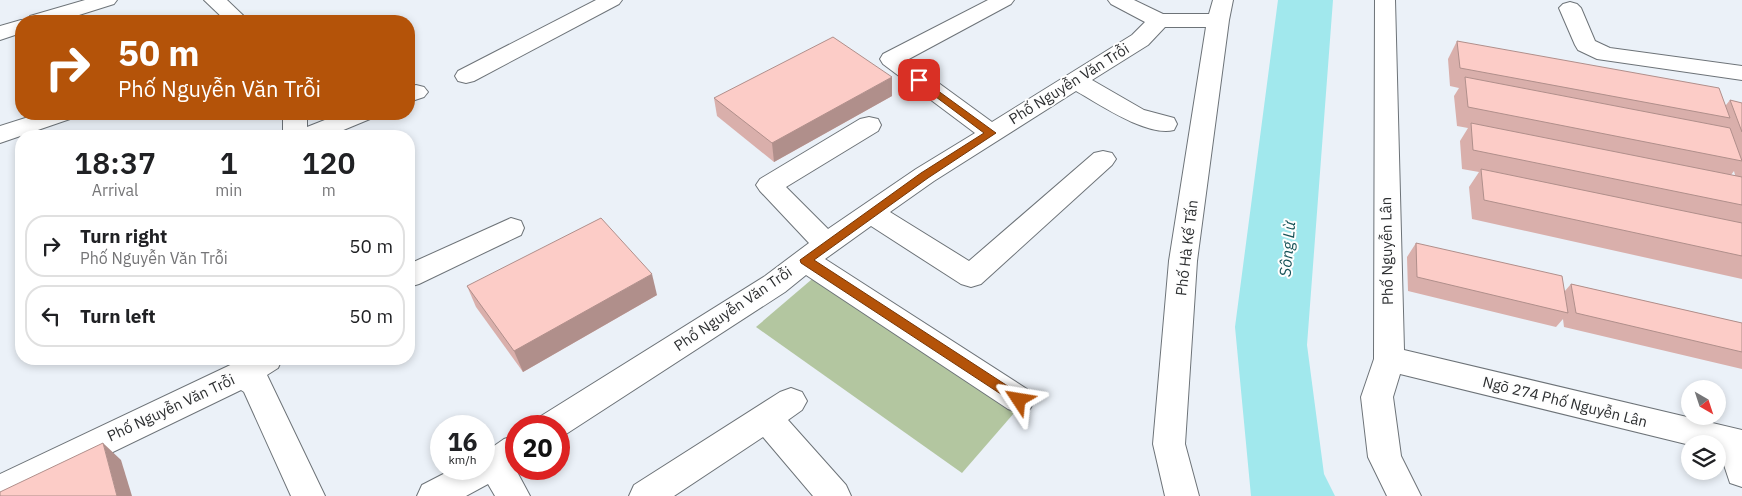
<!DOCTYPE html>
<meta charset="utf-8">
<style>
:root{--surface:#fff;--page:#f2f2f2;--text:#202124;--muted:#757577;--line:#e0e0e0}
body{margin:0;font-family:"IBM Plex Sans",sans-serif;background:var(--page);color:var(--text);height:100vh;display:flex;flex-direction:column;font-size:19px;white-space:nowrap}
*{box-sizing:border-box;margin:0}
p{font-size:16px;color:var(--muted)}
.icon{flex:none;width:28px;height:28px;fill:none;stroke:currentColor;stroke-width:2;stroke-linecap:round;stroke-linejoin:round}
.map{position:relative;flex:1;overflow:hidden}
.details{position:absolute;left:15px;top:130px;width:400px;height:235px;display:flex;flex-direction:column;background:var(--surface);border-radius:20px;box-shadow:0 2px 8px #0003}
.details>*{flex:none}
.guide{position:absolute;left:15px;top:15px;width:400px;height:105px;border-radius:20px;box-shadow:0 2px 8px #0003;background:#b45309;color:#fff;overflow:hidden}
.needle{width:32px;rotate:141deg}
.tools{position:absolute;left:1681px;top:380px;display:grid;gap:10px}
.tools a{display:grid;place-items:center;width:45px;height:45px;border-radius:50%;background:var(--surface);box-shadow:0 2px 8px #0003;font-size:25px}
.speed{position:absolute;left:430px;top:415px;display:flex;gap:10px;font-size:25px;font-weight:700;text-align:center}
.speed>*{display:grid;place-content:center;width:65px;height:65px;border-radius:50%;background:var(--surface);box-shadow:0 2px 8px #0003;line-height:1}
.speed small{font-size:12px;font-weight:400}
.speed .limit{border:8px solid #d22;background:#fff;color:#111}
.pin{position:absolute;display:grid;place-items:center;width:42px;height:42px;color:#fff;margin:-21px;border-radius:10px;box-shadow:0 2px 8px #0006}
.me{position:absolute;width:55px;margin:-28px;rotate:303deg;stroke-linejoin:round;filter:drop-shadow(0 0 4px #0008)}
.turn{display:flex;align-items:center;gap:18px;height:105px;padding:0 20px;font-size:22px}
.turn .icon{width:65px;height:65px;stroke-width:2.5}
.turn b{display:block;font-size:35px;line-height:42px}
.eta{display:flex;justify-content:space-evenly;align-items:center;height:85px;text-align:center}
.eta b{font-size:30px;font-weight:600;line-height:35px}
ul{padding:0;list-style:none}
li{display:flex;align-items:center;gap:15px;height:62px;margin:0 10px 8px;padding:0 10px;border:2px solid var(--line);border-radius:20px}
li div{flex:1}
li b{display:block;font-size:19px}
li em{font-style:normal}
.map>svg:first-child{display:block}
</style>
<div class="map">
<svg width="1742" height="496" viewBox="0 0 1742 496">
<rect width="100%" height="100%" fill="#ebf1f8"/>
<path fill="#b3c6a0" d="M818,274L1021,405L962,473L756,327Z"/>
<path fill="#a1e8ed" d="M1278,0H1333L1307,345L1324,474L1335,496H1251L1235,327Z"/>
<g fill="none" stroke-linecap="round" stroke-linejoin="round">
<g stroke="#6d7378" stroke-width="2">
<g id="minor">
<path d="M85,0H117L114,4L60,21H21V33L0,40V26L21,20L27,21L30,16Z"/>
<path d="M204,0H227L249,21H226Z"/>
<path d="M596,0H622L619,4L474,81L466,83L458,81L455,76L458,71Z"/>
<path d="M988,0H1014L1011,4L907,60L992,122L1132,35L1145,22L1111,4L1108,0H1134L1163,14H1209L1213,0H1233L1229,20L1197,261L1185,444L1199,496H1165L1153,444L1169,261L1206,27H1165L1148,45L1092,80L1144,110L1174,118L1177,124L1174,130C1147,137 1099,104 1076,91L934,181L890,212L969,261L1094,153L1103,151L1112,153L1116,159L1112,165L981,284L971,287L961,284L871,226L825,259L1030,391L1035,400L1030,409L1019,413L1008,409L806,275L785,292L563,436L559,437V426H536L541,416L765,276L809,243L760,191L756,185L760,179L860,119L869,117L878,119L881,125L878,131L786,187L828,229L916,169L975,133L883,64L880,59L883,54Z"/>
<path d="M1375,0H1395L1404,350L1742,430V487L1730,483L1720,453L1718,452V444H1690V445L1400,374L1393,397L1401,456L1421,496H1387L1368,457L1361,397L1374,359Z"/>
<path d="M1570,2L1577,4L1581,8L1595,41L1610,48L1742,66V80L1597,59L1578,50L1575,45L1559,8L1563,4Z"/>
<path d="M416,85L424,87L428,92L424,97L409,102V87Z"/>
<path d="M38,114H74L70,119L0,143V126Z"/>
<path d="M283,114H307V127L340,114H374L370,119L329,136H283Z"/>
<path d="M511,218L521,221L524,228L521,235L419,284L409,287V264Z"/>
<path d="M243,359H282L278,368L267,375L325,496H291L244,392L241,390L22,496H0V474Z"/>
<path d="M791,388L802,392L807,401L802,410L788,420L846,485L851,496H813L763,437L674,496H629L634,485L780,392Z"/>
<path d="M516,435V467L515,468L530,496H495L488,484L466,496H417L422,485L453,469H484V453L504,439Z"/>
</g>
</g>
<use href="#minor" fill="#fff" fill-rule="evenodd"/>
</g>
<g fill="#d9afab" fill-rule="evenodd">
<path d="M1457,41L1726,105L1730,100L1742,103V279L1472,219L1469,187L1479,172L1462,169L1460,141L1468,128L1457,126L1454,96L1459,88L1450,86L1448,59ZM1734,171L1735,175H1731Z"/>
<path d="M892,96L774,162L717,116L714,98Z"/>
<path d="M1416,243L1564,292L1571,284L1742,323V369L1564,327L1563,319L1556,327L1408,291L1407,257Z"/>
<path d="M467,286L657,295L523,372L476,307Z"/>
</g>
<g fill="#b08f8b">
<path d="M892,77V96L774,162L772,143Z"/>
<path d="M652,274L657,295L523,372L514,351Z"/>
<path d="M103,443L121,460L132,496H117Z"/>
</g>
<g fill="#fcccc7" stroke="#b08f8b">
<path d="M833,37L892,77L772,143L714,98Z"/>
<path d="M1457,41L1719,88L1730,118L1460,68Z"/>
<path d="M1465,77L1730,128L1742,161L1468,107Z"/>
<path d="M1730,100L1742,103V132Z"/>
<path d="M1471,123L1742,177V205L1473,150Z"/>
<path d="M1481,169L1742,223V256L1484,200Z"/>
<path d="M601,218L652,274L514,351L467,286Z"/>
<path d="M1416,243L1562,276L1568,313L1417,277Z"/>
<path d="M1571,284L1742,323V352L1576,313Z"/>
<path d="M103,443L117,496H0V492Z"/>
</g>
<path fill="#b45309" stroke="#753606" d="M919,77L996,133L928,178L814,260L1023,396L1025,400L1023,404L1019,406L801,263L800,260L921,173L984,133L916,82L915,80Z"/>
<g text-anchor="middle" stroke-width="4" stroke-linejoin="round" paint-order="stroke">
<g font-size="15" fill="#2d2f31" stroke="#fefefe">
<text transform="translate(1069 84) rotate(-32)" y="5">Phố Nguyễn Văn Trỗi</text>
<text transform="translate(1187 248) rotate(-83)" y="5">Phố Hà Kế Tấn</text>
<text transform="translate(1387 251) rotate(-91)" y="5">Phố Nguyễn Lân</text>
<text transform="translate(733 309) rotate(-34)" y="5">Phố Nguyễn Văn Trỗi</text>
<text transform="translate(1565 402) rotate(14)" y="5">Ngõ 274 Phố Nguyễn Lân</text>
<text transform="translate(171 408) rotate(-25)" y="5">Phố Nguyễn Văn Trỗi</text>
</g>
<g font-size="16" font-style="italic" fill="#165257" stroke="#fefefe">
<text transform="translate(1287 249) rotate(-85)" y="6">Sông Lừ</text>
</g>
</g>
</svg>
<div class="tools">
<a><svg class="needle" viewBox="-14 -14 28 28"><path d="M0-13l5 13h-10z" fill="#e53935"/><path d="M0 13l5-13h-10z" fill="#757577"/></svg></a>
<a><svg class="icon" aria-label="layers" viewBox="0 0 24 24"><path d="M12 4l9 5-9 5-9-5zM3 14l9 5 9-5"/></svg></a>
</div>
<div class="speed"><div>16<small>km/h</small></div><div class="limit">20</div></div>
<div class="pin" style="left:919px;top:80px;background:#d93025"><svg class="icon" aria-label="arrive" viewBox="0 0 24 24"><path d="M6 21V4h12l-3 4 3 4H6"/></svg></div>
<svg class="me" style="left:1019px;top:400px" viewBox="-20 -20 40 40"><path d="M0-17L14 15 0 8-14 15z" fill="#b45309" stroke="#fff" stroke-width="4"/></svg>
<div class="guide">
<div class="turn"><svg class="icon" aria-label="right" viewBox="0 0 24 24"><path d="M7 20v-9h11M14 6l5 5-5 5"/></svg><div><b>50 m</b>Phố Nguyễn Văn Trỗi</div></div>
</div>
<section class="details">
<div class="eta">
<div><b>18:37</b><p>Arrival</p></div>
<div><b>1</b><p>min</p></div>
<div><b>120</b><p>m</p></div>
</div>
<ul>
<li><svg class="icon" aria-label="right" viewBox="0 0 24 24"><path d="M7 20v-9h11M14 6l5 5-5 5"/></svg><div><b>Turn right</b><p>Phố Nguyễn Văn Trỗi</p></div><em>50 m</em></li>
<li><svg class="icon" aria-label="left" viewBox="0 0 24 24"><path d="M17 20v-9H6M10 6l-5 5 5 5"/></svg><div><b>Turn left</b></div><em>50 m</em></li>
</ul>
</section>
</div>
